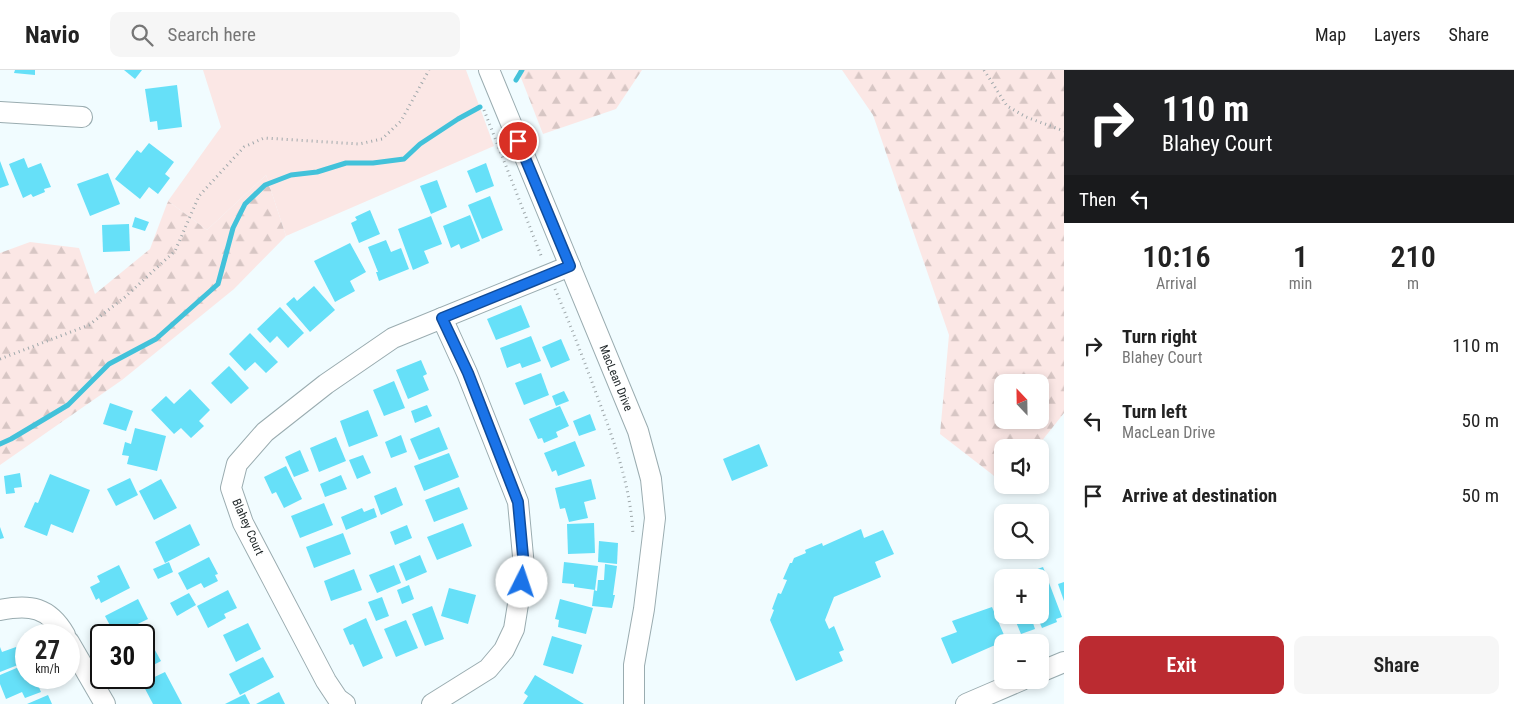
<!DOCTYPE html>
<meta charset="utf-8">
<style>
:root{--surface:#fff;--page:#f6f6f6;--text:#222;--muted:#767676;--line:#e0e0e0;--accent:#bb2b31}
body{margin:0;font-family:"Roboto Condensed",sans-serif;background:var(--page);color:var(--text);height:100vh;display:flex;flex-direction:column;font-size:19px;white-space:nowrap}
*{box-sizing:border-box;margin:0}
p{font-size:16px;color:var(--muted)}
.icon{flex:none;width:28px;height:28px;fill:none;stroke:currentColor;stroke-width:2;stroke-linecap:round;stroke-linejoin:round}
.map{position:relative;flex:1;overflow:hidden}
.side{display:flex;flex-direction:column;background:var(--surface);width:450px}
.side>*{flex:none}
.banner{background:#202124;color:#fff;overflow:hidden}
.needle{width:32px;rotate:338deg}
.tools{position:absolute;left:994px;top:304px;display:grid;gap:10px}
.tools a{display:grid;place-items:center;width:55px;height:55px;border-radius:10px;background:var(--surface);box-shadow:0 2px 8px #0003;font-size:25px}
.speed{position:absolute;left:15px;top:554px;display:flex;gap:10px;font-size:25px;font-weight:700;text-align:center}
.speed>*{display:grid;place-content:center;width:65px;height:65px;border-radius:50%;background:var(--surface);box-shadow:0 2px 8px #0003;line-height:1}
.speed small{font-size:12px;font-weight:400}
.speed .limit{border:2px solid #111;border-radius:8px;background:#fff;color:#111}
.pin{position:absolute;display:grid;place-items:center;width:42px;height:42px;color:#fff;margin:-21px;border:2px solid #fff;border-radius:50%;box-shadow:0 1px 5px #0007}
.me{position:absolute;width:55px;margin:-28px;rotate:4deg;stroke-linejoin:round;filter:drop-shadow(0 0 4px #0008)}
.turn{display:flex;align-items:center;gap:18px;height:105px;padding:0 15px;font-size:22px}
.turn .icon{width:65px;height:65px;stroke-width:2.5}
.turn b{display:block;font-size:35px;line-height:42px}
.then{display:flex;align-items:center;height:48px;padding:0 15px;background:#0003;gap:10px;font-size:19px}
.eta{display:flex;justify-content:space-evenly;align-items:center;height:85px;text-align:center}
.eta b{font-size:30px;font-weight:600;line-height:35px}
.action{display:flex;gap:10px;margin-top:auto;padding:10px 15px}
.action a{flex:1;height:58px;border-radius:10px;background:var(--accent);color:#fff;font-size:20px;font-weight:600;line-height:58px;text-align:center}
.action a+a{background:var(--page);color:var(--text)}
ul{padding:0;list-style:none}
li{display:flex;align-items:center;gap:15px;height:75px;padding:0 15px}
li div{flex:1}
li b{display:block;font-size:19px}
li em{font-style:normal}
header{display:flex;align-items:center;gap:30px;box-sizing:border-box;height:70px;padding:0 25px;background:var(--surface);border-bottom:1px solid var(--line)}
header strong{font-size:24px}
nav{display:flex;gap:28px;margin-inline-start:auto;font-size:18px}
.search{width:350px;height:45px;background:var(--page);display:flex;align-items:center;gap:12px;box-sizing:border-box;padding:0 18px;border-radius:10px;color:var(--muted);font-size:19px}
main{display:flex;flex:1;min-height:0}
.map>svg:first-child{display:block}
</style>
<header>
<strong>Navio</strong>
<div class="search"><svg class="icon" aria-label="search" viewBox="0 0 24 24"><circle cx="10" cy="10" r="6"/><path d="M15 15l6 6"/></svg>Search here</div>
<nav><a>Map</a><a>Layers</a><a>Share</a></nav>
</header>
<main>
<div class="map">
<svg width="1064" height="634" viewBox="0 0 1064 634">
<defs>
<pattern id="forest-firs" width="22" height="20" patternUnits="userSpaceOnUse" patternTransform="scale(1.25)"><rect width="22" height="20" fill="#fbe7e5"/><path d="M5 1l3.5 6h-7zM16 11l3.5 6h-7z" fill="#d7c6c4"/></pattern>
</defs>
<rect width="100%" height="100%" fill="#f1fcff"/>
<path fill="#fbe7e5" d="M203,0H466L494,76L286,166L266,105L207,160L168,131L221,57Z"/>
<g fill="url(#forest-firs)" fill-rule="evenodd">
<path d="M518,0H642L616,39L543,64Z"/>
<path d="M842,0H1064V343L1037,377L1002,378V412L940,364L949,265L873,45ZM1002,312H1040V350H1002Z"/>
<path d="M266,105L286,166L234,219L122,310L0,395V183L30,172L79,178L95,224L150,179L168,131L207,160Z"/>
</g>
<g fill="none" stroke-linecap="round" stroke-linejoin="round">
<g stroke="#42c2da" stroke-width="5">
<path d="M516,10L522,0"/>
<path d="M0,374L11,369L68,335L109,294L156,269L218,214L233,158L245,134L265,115L291,105L317,102L346,93H373L404,89L420,74L458,49L480,37"/>
</g>
</g>
<g fill="#66e0f8">
<path d="M15,0H35V5L14,3Z"/>
<path d="M124,0H142L135,9Z"/>
<path d="M177,15L182,57L158,60L157,51L150,52L145,19Z"/>
<path d="M149,73L174,92L165,104L170,108L158,124L149,117L140,129L115,109L137,80L141,83Z"/>
<path d="M24,88L28,98L41,93L51,117L44,119L45,122L33,127L31,124L23,128L9,94Z"/>
<path d="M0,91L9,115L0,118Z"/>
<path d="M486,93L494,116L476,123L467,101Z"/>
<path d="M108,103L120,134L90,146L77,114Z"/>
<path d="M437,110L447,137L431,144L420,116Z"/>
<path d="M490,126L503,160L482,169L468,135Z"/>
<path d="M370,140L380,164L359,173L351,153L357,150L355,147Z"/>
<path d="M470,145L480,171L461,179L459,174L451,178L443,156Z"/>
<path d="M431,146L442,174L424,181L429,193L413,200L398,159Z"/>
<path d="M135,147L149,152L145,161L132,157Z"/>
<path d="M129,154L130,181L103,182L102,155Z"/>
<path d="M386,170L391,182L401,178L409,199L379,211L376,202H378L368,177Z"/>
<path d="M350,173L366,202L350,211L355,221L335,232L314,191Z"/>
<path d="M314,216L335,240L310,262L286,234L294,227L297,231Z"/>
<path d="M521,235L530,257L496,270L487,249Z"/>
<path d="M280,237L304,263L288,278L277,266L270,273L257,259Z"/>
<path d="M250,263L278,292L266,303L255,292L245,301L229,284Z"/>
<path d="M531,266L541,291L522,298L520,293L507,298L500,278Z"/>
<path d="M561,269L570,290L551,298L542,277Z"/>
<path d="M421,290L427,304L423,306L429,320L408,329L396,300Z"/>
<path d="M229,296L249,318L231,334L211,313Z"/>
<path d="M541,303L549,325L524,335L515,313Z"/>
<path d="M394,311L405,338L384,346L373,320Z"/>
<path d="M190,319L210,340L199,351L204,356L191,368L181,358L174,364L151,340L166,326L174,334Z"/>
<path d="M564,321L569,331L556,336L552,326Z"/>
<path d="M110,333L133,341L126,361L103,354Z"/>
<path d="M427,335L432,346L415,353L411,341Z"/>
<path d="M560,336L569,356L556,362L558,367L544,373L542,368L538,369L529,349Z"/>
<path d="M368,340L378,366L349,377L340,351Z"/>
<path d="M590,344L596,360L579,366L573,351Z"/>
<path d="M439,357L448,379L419,390L410,369Z"/>
<path d="M135,358L166,366L157,401L127,394L129,386L122,385L125,372L131,374Z"/>
<path d="M401,365L407,382L391,388L385,372Z"/>
<path d="M336,367L346,391L319,402L310,378Z"/>
<path d="M575,371L585,396L558,406L556,400L552,402L544,383Z"/>
<path d="M759,374L768,396L732,411L723,389Z"/>
<path d="M300,380L309,401L294,407L285,387Z"/>
<path d="M449,383L459,407L424,421L414,396Z"/>
<path d="M363,385L371,403L357,409L349,390Z"/>
<path d="M286,396L302,429L284,438L276,422L272,424L264,407Z"/>
<path d="M20,403L22,417L14,418L15,423L6,424L4,406Z"/>
<path d="M50,404L90,420L73,463L51,454L47,466L24,457L35,432L38,433Z"/>
<path d="M341,405L347,419L325,427L320,414Z"/>
<path d="M130,408L138,425L116,436L107,419Z"/>
<path d="M161,409L177,438L154,450L139,421Z"/>
<path d="M591,409L596,429L584,432L588,448L569,452L565,438L560,439L555,418Z"/>
<path d="M396,417L403,435L381,445L374,426Z"/>
<path d="M459,417L468,439L434,452L425,430Z"/>
<path d="M324,433L333,455L300,468L291,446Z"/>
<path d="M362,438L364,442L374,438L377,447L346,460L341,447Z"/>
<path d="M463,453L472,476L437,490L427,467Z"/>
<path d="M594,453L595,483L568,484L567,454Z"/>
<path d="M190,454L200,475L165,493L155,472Z"/>
<path d="M407,455L412,468L395,475L390,462Z"/>
<path d="M0,457L4,468L0,469Z"/>
<path d="M861,459L864,468L883,460L894,484L875,492L881,507L834,527L825,550L829,559L834,556L844,580L839,582L843,591L796,611L770,550L774,540L772,539L778,523L781,524L787,510L783,509L790,493H792L794,488L806,483L805,480L822,473L823,476Z"/>
<path d="M343,463L351,484L314,498L306,477Z"/>
<path d="M599,471L618,473L617,494L598,492Z"/>
<path d="M420,485L427,502L406,511L399,494Z"/>
<path d="M209,487L218,504L215,505L218,511L204,518L201,513L187,520L178,503Z"/>
<path d="M169,492L173,502L158,509L153,499Z"/>
<path d="M564,492L598,496L595,520L574,517V514L562,513Z"/>
<path d="M605,494L617,496L613,525H615L612,538L592,536L594,520L597,521L598,510H604Z"/>
<path d="M119,495L130,518L101,533L99,528L96,530L90,517L100,512L97,506Z"/>
<path d="M394,495L401,513L377,523L369,505Z"/>
<path d="M1043,497L1062,547L1056,549L1057,552L1042,558L1039,551L1033,553L1035,559L1021,564L1016,552L1018,551L1016,545H1040V508L1028,507L1033,505L1032,501Z"/>
<path d="M354,499L362,520L331,531L324,511Z"/>
<path d="M1064,512V531L1058,514Z"/>
<path d="M409,515L414,529L402,534L397,520Z"/>
<path d="M449,518L476,525L468,554L441,546Z"/>
<path d="M228,520L237,538L224,544L226,548L208,558L197,536Z"/>
<path d="M189,523L196,535L177,546L170,533Z"/>
<path d="M382,527L389,546L376,551L368,532Z"/>
<path d="M138,529L148,549L115,565L105,546Z"/>
<path d="M560,529L593,538L586,564L558,557L559,550L555,549Z"/>
<path d="M432,536L444,569L425,576L412,544Z"/>
<path d="M992,537L1007,572H1002L952,594L941,568L957,562L952,551Z"/>
<path d="M366,548L383,588L363,597L353,574L350,575L343,559Z"/>
<path d="M406,550L418,578L396,587L384,559Z"/>
<path d="M248,553L261,579L236,592L223,565Z"/>
<path d="M146,564L161,591L144,600V565Z"/>
<path d="M552,566L582,575L573,604L543,595Z"/>
<path d="M0,577L2,582L16,577L23,593L0,602Z"/>
<path d="M263,587L274,607L240,625L229,604Z"/>
<path d="M26,594V608H35L41,622L25,628L22,622L6,629L0,614V605Z"/>
<path d="M165,602L182,634H153L142,613Z"/>
<path d="M535,605L584,634H523L528,626L524,623Z"/>
<path d="M279,622L285,634H256Z"/>
<path d="M245,624L250,634H225Z"/>
<path d="M48,625L52,634H27Z"/>
</g>
<g fill="none" stroke-linecap="round" stroke-linejoin="round">
<g stroke="#9aacb0" stroke-width="22">
<g id="minor">
<path d="M489,0L638,361L651,409L655,448L644,539L634,595V634"/>
<path d="M0,42L82,47"/>
<path d="M0,540C30,534 49,537 65,565"/>
<path d="M69,572L105,634"/>
<path d="M1040,602L1064,592"/>
<path d="M345,634L338,629L326,611L243,453L231,418L237,394L265,362L326,314L393,268L570,196"/>
<path d="M432,634L488,599L504,580L514,559L524,497L518,432L467,303L442,248"/>
<path d="M966,634L1022,610"/>
</g>
</g>
<g stroke="#9fa8ab" stroke-width="3" stroke-dasharray="1 4" stroke-linecap="butt">
<path d="M984,0L1007,36L1026,47L1064,61"/>
<path d="M484,40L542,188"/>
<path d="M555,219C571,256 585,293 599,331C615,374 631,418 633,465"/>
<path d="M0,289L89,255L125,227L175,181L199,126L244,77L264,68L359,74L382,69L401,51L429,0"/>
</g>
<use href="#minor" stroke="#fff" stroke-width="20"/>
</g>
<g fill="none" stroke-linecap="round" stroke-linejoin="round">
<g stroke="#114b97" stroke-width="12">
<path id="route" d="M518,71L570,196L442,248L468,303L518,432L524,497L522,512"/>
</g>
<use href="#route" stroke="#1a73e8" stroke-width="9"/>
</g>
<g text-anchor="middle" stroke-width="4" stroke-linejoin="round" paint-order="stroke">
<g font-size="12" fill="#1c2325" stroke="#fff">
<text transform="translate(616 308) rotate(68)" y="4">MacLean Drive</text>
<text transform="translate(248 457) rotate(66)" y="4">Blahey Court</text>
</g>
</g>
</svg>
<div class="tools">
<a><svg class="needle" viewBox="-14 -14 28 28"><path d="M0-13l5 13h-10z" fill="#e53935"/><path d="M0 13l5-13h-10z" fill="#767676"/></svg></a>
<a><svg class="icon" aria-label="sound" viewBox="0 0 24 24"><path d="M4 9h4l5-4v14l-5-4H4zM17 9q2 3 0 6"/></svg></a>
<a><svg class="icon" aria-label="search" viewBox="0 0 24 24"><circle cx="10" cy="10" r="6"/><path d="M15 15l6 6"/></svg></a>
<a>+</a>
<a>−</a>
</div>
<div class="speed"><div>27<small>km/h</small></div><div class="limit">30</div></div>
<div class="pin" style="left:518px;top:71px;background:#d93025"><svg class="icon" aria-label="arrive" viewBox="0 0 24 24"><path d="M6 21V4h12l-3 4 3 4H6"/></svg></div>
<svg class="me" style="left:522px;top:512px" viewBox="-20 -20 40 40"><circle r="19" fill="#fff"/><path d="M0-13L10 11 0 6-10 11z" fill="#1a73e8"/></svg>
</div>
<section class="side">
<div class="banner">
<div class="turn"><svg class="icon" aria-label="right" viewBox="0 0 24 24"><path d="M7 20v-9h11M14 6l5 5-5 5"/></svg><div><b>110 m</b>Blahey Court</div></div>
<div class="then">Then<svg class="icon" aria-label="left" viewBox="0 0 24 24"><path d="M17 20v-9H6M10 6l-5 5 5 5"/></svg></div>
</div>
<div class="eta">
<div><b>10:16</b><p>Arrival</p></div>
<div><b>1</b><p>min</p></div>
<div><b>210</b><p>m</p></div>
</div>
<ul>
<li><svg class="icon" aria-label="right" viewBox="0 0 24 24"><path d="M7 20v-9h11M14 6l5 5-5 5"/></svg><div><b>Turn right</b><p>Blahey Court</p></div><em>110 m</em></li>
<li><svg class="icon" aria-label="left" viewBox="0 0 24 24"><path d="M17 20v-9H6M10 6l-5 5 5 5"/></svg><div><b>Turn left</b><p>MacLean Drive</p></div><em>50 m</em></li>
<li><svg class="icon" aria-label="arrive" viewBox="0 0 24 24"><path d="M6 21V4h12l-3 4 3 4H6"/></svg><div><b>Arrive at destination</b></div><em>50 m</em></li>
</ul>
<div class="action"><a>Exit</a><a>Share</a></div>
</section>
</main>
